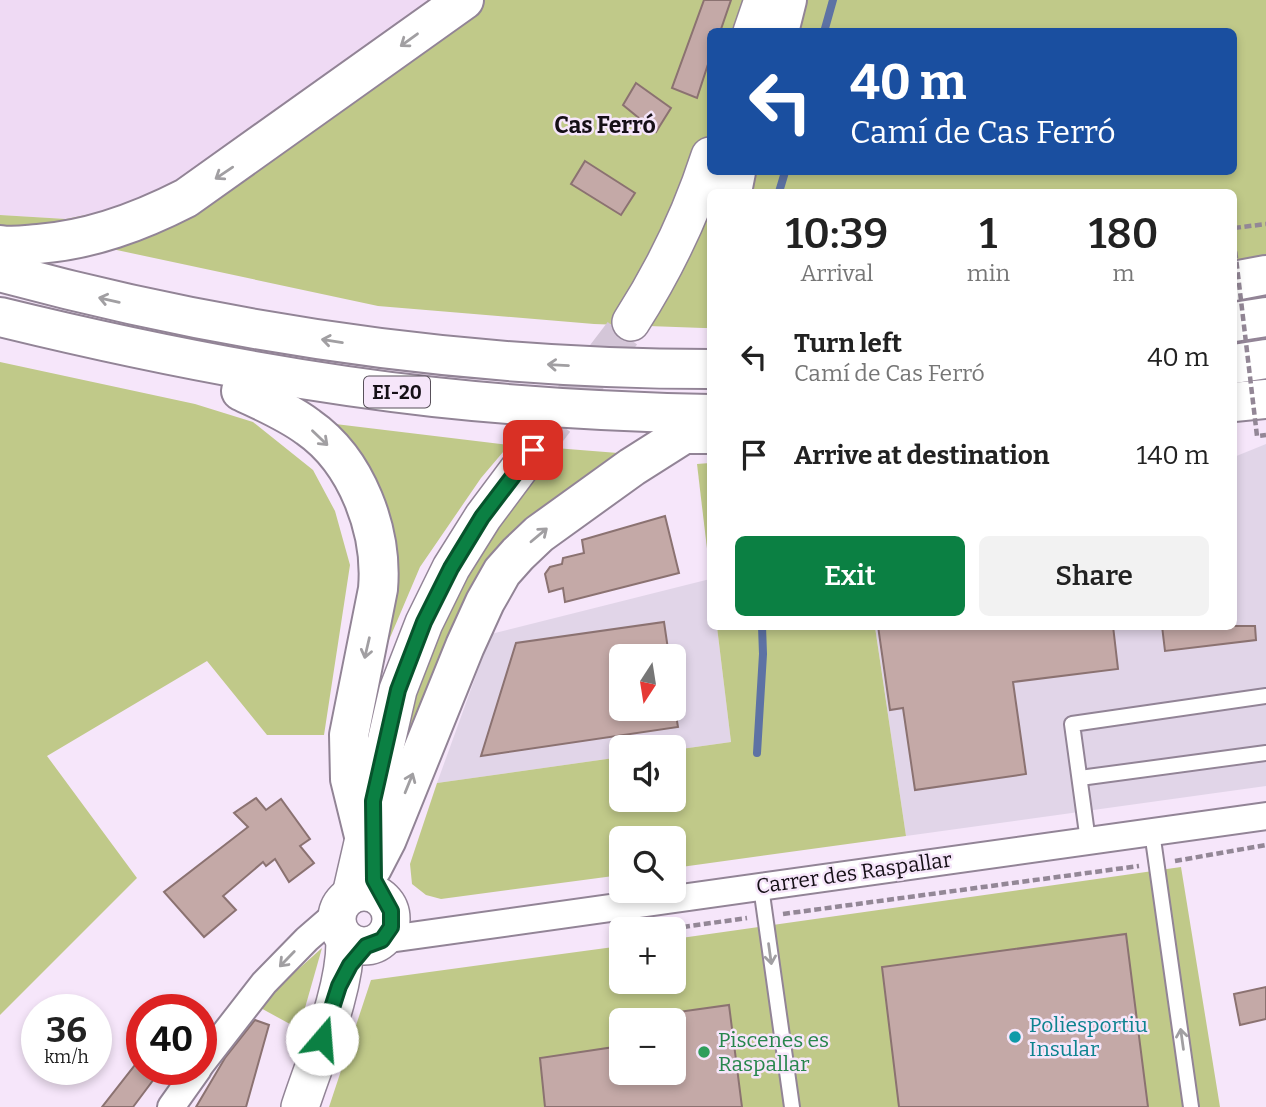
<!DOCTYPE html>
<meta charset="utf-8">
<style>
:root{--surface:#fff;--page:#f2f2f2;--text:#222;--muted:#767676;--accent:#0b8043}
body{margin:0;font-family:Bitter,serif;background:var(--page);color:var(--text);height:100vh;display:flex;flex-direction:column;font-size:26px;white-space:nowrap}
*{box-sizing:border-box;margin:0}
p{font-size:23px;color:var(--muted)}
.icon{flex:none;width:38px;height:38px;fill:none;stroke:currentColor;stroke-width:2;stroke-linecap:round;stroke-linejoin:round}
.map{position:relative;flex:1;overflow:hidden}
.side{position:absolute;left:707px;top:189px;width:530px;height:441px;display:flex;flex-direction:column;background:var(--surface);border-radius:10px;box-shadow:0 4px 10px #0003}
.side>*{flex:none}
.banner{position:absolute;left:707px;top:28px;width:530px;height:147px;border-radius:10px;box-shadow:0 4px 10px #0003;background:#1a4fa0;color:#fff;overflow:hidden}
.needle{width:46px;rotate:192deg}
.fabs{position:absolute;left:609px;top:644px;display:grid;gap:14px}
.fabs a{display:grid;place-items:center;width:77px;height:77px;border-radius:10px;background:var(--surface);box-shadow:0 4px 10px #0003;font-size:35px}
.speed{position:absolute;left:21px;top:994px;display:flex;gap:14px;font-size:35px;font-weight:700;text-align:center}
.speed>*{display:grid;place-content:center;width:91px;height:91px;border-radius:50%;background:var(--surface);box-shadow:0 4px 10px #0003;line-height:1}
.speed small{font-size:18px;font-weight:400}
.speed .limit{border:10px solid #d22;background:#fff;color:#111}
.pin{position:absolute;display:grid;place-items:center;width:60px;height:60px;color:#fff;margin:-30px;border-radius:14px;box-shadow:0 4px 10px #0006}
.me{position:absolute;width:77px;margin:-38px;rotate:18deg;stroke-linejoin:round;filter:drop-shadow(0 0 5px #0008)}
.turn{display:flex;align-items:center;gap:24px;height:147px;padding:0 28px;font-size:32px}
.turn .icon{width:91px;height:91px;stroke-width:2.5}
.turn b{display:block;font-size:49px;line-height:60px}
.eta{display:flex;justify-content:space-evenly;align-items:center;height:119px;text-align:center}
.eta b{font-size:42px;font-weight:600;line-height:49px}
.primary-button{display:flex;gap:14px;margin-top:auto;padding:14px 28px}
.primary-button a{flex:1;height:80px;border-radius:10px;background:var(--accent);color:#fff;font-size:28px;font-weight:600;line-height:80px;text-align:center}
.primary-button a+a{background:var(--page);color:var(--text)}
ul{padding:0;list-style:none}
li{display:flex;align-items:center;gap:21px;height:98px;padding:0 28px}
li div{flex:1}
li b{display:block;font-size:26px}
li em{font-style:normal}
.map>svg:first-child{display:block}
</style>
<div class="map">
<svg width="1266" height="1107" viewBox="0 0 1266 1107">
<rect width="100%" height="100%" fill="#f6e6fa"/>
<g fill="#e1d5e8" fill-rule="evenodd">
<path d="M1266,444V786L906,836L875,627L1234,626V457Z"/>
<path d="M710,579V626L717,627L731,742L674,750V747H621V757L437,783L491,634ZM621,656H674V709H621Z"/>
</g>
<path fill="#efdaf4" d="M0,0H439L202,170L130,206L66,219L0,215Z"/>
<g fill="#c0c989" fill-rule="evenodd">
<path d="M439,0H1266V259L1234,265V192H710V328H703L594,324L378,306L0,225V215L66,219L130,206L202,170ZM710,32H1234V172H710Z"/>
<path d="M0,362L195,404L253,422L313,470L335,511L350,565L324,735H267L207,661L47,756L137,878L0,1015Z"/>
<path d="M327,423L509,445L481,478L420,567L378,666L388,615Z"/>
<path d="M555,448L618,453L620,457L550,512L395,789L410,701L457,587L534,472Z"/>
<path d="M710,463V574L697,464Z"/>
<path d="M717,627H875L906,836L674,868V838H621V875L441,899L426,895L412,884L410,864L437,783L621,757V800H674V750L731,742Z"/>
<path d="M1181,867L1220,1107H329L371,980L621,946V982H674V939ZM621,1020H674V1073H621Z"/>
<path d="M322,948L299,1029L257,1006Z"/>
</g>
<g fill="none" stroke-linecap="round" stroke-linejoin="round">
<g stroke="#5d72a4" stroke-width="8">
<path d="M824,32L833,0"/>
<path d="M779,192L785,172"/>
<path d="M757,753L763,654L762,626"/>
</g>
</g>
<g fill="#c4a9a7" stroke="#8b7271" stroke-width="2">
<path d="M704,0H731L720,32H710V58L697,98L672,88Z"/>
<path d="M636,83L671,108L656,132L623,105Z"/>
<path d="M585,161L635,193L621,215L571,184Z"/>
<path d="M665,516L679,573L565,602L563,588L549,592L545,574L550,567L562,564L563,558L584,553L582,540Z"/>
<path d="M664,622L669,656H621V709H675L678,727L481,756L516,643Z"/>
<path d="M878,626H1113L1118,669L1013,682L1026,774L915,790L903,708L890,710Z"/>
<path d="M1162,626H1255L1256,640L1165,651Z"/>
<path d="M256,798L266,810L281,799L310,839L300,846L314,863L289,882L275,859L266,866L263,862L223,896L236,910L204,937L164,892L248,827L234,813Z"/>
<path d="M1126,934L1148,1107H899L882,967Z"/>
<path d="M1266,987V1019L1240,1025L1234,994Z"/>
<path d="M729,1005L742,1107H545L540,1058L621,1046V1073H674V1020L671,1013Z"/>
<path d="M255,1020L269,1025L246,1107H196L225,1058Z"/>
<path d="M135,1065L154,1079L133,1107H102Z"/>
</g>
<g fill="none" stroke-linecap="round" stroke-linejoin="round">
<path stroke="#d4c6d8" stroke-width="37" stroke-dasharray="37 18" stroke-linecap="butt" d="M533,450L631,322"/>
<g stroke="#928496" stroke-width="18">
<g id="lane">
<path d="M1080,778L1266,753"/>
<path d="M1152,832L1191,1107"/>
<path d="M1088,841L1072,724L1266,696"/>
<path d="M761,887L792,1107"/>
</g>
</g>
<g stroke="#928496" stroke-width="30">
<g id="street">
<path d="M382,940L1266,816"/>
<path d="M201,1064L264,983L307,939L337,913"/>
<path d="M171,1107L198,1069"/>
</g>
</g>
<g stroke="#928496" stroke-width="40">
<g id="secondary">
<path d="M752,32L763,0"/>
<path d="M631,322C665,269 691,215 710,156"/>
<circle cx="364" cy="919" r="27"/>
<path d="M351,895L398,690L424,623L451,568L483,517L533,450"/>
<path d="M300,1107C316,1057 346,991 345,939"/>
</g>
</g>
<g stroke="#928496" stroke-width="42">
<g id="primary">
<path d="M1234,402L1266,399"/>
<path d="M372,868L387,839L465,646L485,602L502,572L518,554L539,534L632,467L684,434H710"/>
</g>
</g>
<g stroke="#928496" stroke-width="42">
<g id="highway">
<path d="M779,32L787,0"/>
<path d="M732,192L736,172"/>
<path d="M0,245C13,247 25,245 38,244C91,240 139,222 186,198L464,0"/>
<path d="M0,272C232,335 470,369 710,369"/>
<path d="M1234,281L1266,275"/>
<path d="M0,317C143,352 288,381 434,397C526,407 618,412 710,414"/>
<path d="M1234,322L1266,317"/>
<path d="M1234,364L1266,359"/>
<path d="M241,391C264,402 288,412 308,427C357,461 383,531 378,589L349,735L350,779L364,836"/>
</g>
</g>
<g stroke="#938796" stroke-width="4.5" stroke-dasharray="7 3.5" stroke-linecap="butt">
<path d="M1234,228L1266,224"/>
<path d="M1175,861L1266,845"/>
<path d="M783,914L1139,866"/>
<path d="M683,927L747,918"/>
</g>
<use href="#lane" stroke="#fff" stroke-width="14"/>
<use href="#street" stroke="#fff" stroke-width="26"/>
<use href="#secondary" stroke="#fff" stroke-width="37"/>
<use href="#primary" stroke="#fff" stroke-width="38"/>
<use href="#highway" stroke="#fff" stroke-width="38"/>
<path stroke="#938796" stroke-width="4.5" stroke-dasharray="7 3.5" stroke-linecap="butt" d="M1234,241L1257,436L1266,435"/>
</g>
<defs><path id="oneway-shaft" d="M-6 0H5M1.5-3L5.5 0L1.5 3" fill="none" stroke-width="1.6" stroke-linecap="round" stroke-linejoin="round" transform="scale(1.75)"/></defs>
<g stroke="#a19fa2">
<use href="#oneway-shaft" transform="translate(409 40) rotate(144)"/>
<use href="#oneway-shaft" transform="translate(224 173) rotate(146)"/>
<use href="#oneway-shaft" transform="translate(109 300) rotate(-167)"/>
<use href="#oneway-shaft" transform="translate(332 341) rotate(-171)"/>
<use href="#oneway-shaft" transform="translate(558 365) rotate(-177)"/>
<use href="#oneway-shaft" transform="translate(320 438) rotate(44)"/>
<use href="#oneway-shaft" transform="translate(539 535) rotate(-40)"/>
<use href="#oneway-shaft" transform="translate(367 648) rotate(103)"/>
<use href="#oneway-shaft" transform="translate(409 783) rotate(-68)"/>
<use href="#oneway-shaft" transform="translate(770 954) rotate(82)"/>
<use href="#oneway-shaft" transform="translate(287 959) rotate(134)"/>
<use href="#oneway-shaft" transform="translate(1182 1039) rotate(-98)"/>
</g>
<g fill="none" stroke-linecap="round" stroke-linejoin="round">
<g stroke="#07532c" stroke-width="18">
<path id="route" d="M322,1039L339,986L350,965L366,946L382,940L391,927V911L374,880L373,801L398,690L424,622L451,568L482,517L533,450"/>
</g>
<use href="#route" stroke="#0b8043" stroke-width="12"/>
</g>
<circle fill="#0f9aa8" stroke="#f6e6fa" stroke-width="2.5" cx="1015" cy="1037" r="7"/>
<circle fill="#2e9e5b" stroke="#f6e6fa" stroke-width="2.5" cx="704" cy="1052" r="7"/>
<g text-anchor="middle" stroke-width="5" stroke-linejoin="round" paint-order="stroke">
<rect fill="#f6e6fa" stroke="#58505a" stroke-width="2" x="364" y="376.5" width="66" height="31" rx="5"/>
<g font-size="19" font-weight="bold" fill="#150f16">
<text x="397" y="399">EI-20</text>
</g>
<g font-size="21" fill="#150f16" stroke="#f6e6fa">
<text transform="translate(854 873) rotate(-8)" y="7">Carrer des Raspallar</text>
</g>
<g font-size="21" fill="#0d838f" stroke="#f6e6fa" text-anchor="start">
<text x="1029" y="1032">Poliesportiu<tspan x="1029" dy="24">Insular</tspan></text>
</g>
<g font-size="21" fill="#27864d" stroke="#f6e6fa" text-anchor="start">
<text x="718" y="1047">Piscenes es<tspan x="718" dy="24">Raspallar</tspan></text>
</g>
<g font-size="23" font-weight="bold" fill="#150f16" stroke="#f6e6fa">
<text x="605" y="133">Cas Ferró</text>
</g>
</g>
</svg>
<div class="fabs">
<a><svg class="needle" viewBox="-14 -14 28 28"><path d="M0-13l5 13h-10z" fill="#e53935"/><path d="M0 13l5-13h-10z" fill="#767676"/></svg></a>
<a><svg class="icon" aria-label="sound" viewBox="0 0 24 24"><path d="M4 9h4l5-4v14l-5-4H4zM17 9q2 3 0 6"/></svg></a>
<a><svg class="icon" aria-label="search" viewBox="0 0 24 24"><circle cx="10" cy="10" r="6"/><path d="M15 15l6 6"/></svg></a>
<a>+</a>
<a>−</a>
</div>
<div class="speed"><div>36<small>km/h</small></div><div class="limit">40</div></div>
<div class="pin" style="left:533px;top:450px;background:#d93025"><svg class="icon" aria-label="arrive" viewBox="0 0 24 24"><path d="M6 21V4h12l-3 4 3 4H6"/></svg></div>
<svg class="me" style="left:322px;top:1039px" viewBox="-20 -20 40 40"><circle r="19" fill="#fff"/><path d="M0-13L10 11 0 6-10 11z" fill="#0b8043"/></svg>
<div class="banner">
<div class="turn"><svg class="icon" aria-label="left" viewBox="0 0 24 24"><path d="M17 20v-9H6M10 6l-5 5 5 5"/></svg><div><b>40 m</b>Camí de Cas Ferró</div></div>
</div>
<section class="side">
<div class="eta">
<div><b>10:39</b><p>Arrival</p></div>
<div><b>1</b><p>min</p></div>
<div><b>180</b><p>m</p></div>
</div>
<ul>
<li><svg class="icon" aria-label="left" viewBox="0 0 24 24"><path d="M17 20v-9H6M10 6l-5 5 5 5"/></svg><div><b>Turn left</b><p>Camí de Cas Ferró</p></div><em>40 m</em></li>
<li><svg class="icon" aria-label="arrive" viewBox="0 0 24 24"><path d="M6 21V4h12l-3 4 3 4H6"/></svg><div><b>Arrive at destination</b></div><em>140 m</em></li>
</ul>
<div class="primary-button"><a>Exit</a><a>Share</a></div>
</section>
</div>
